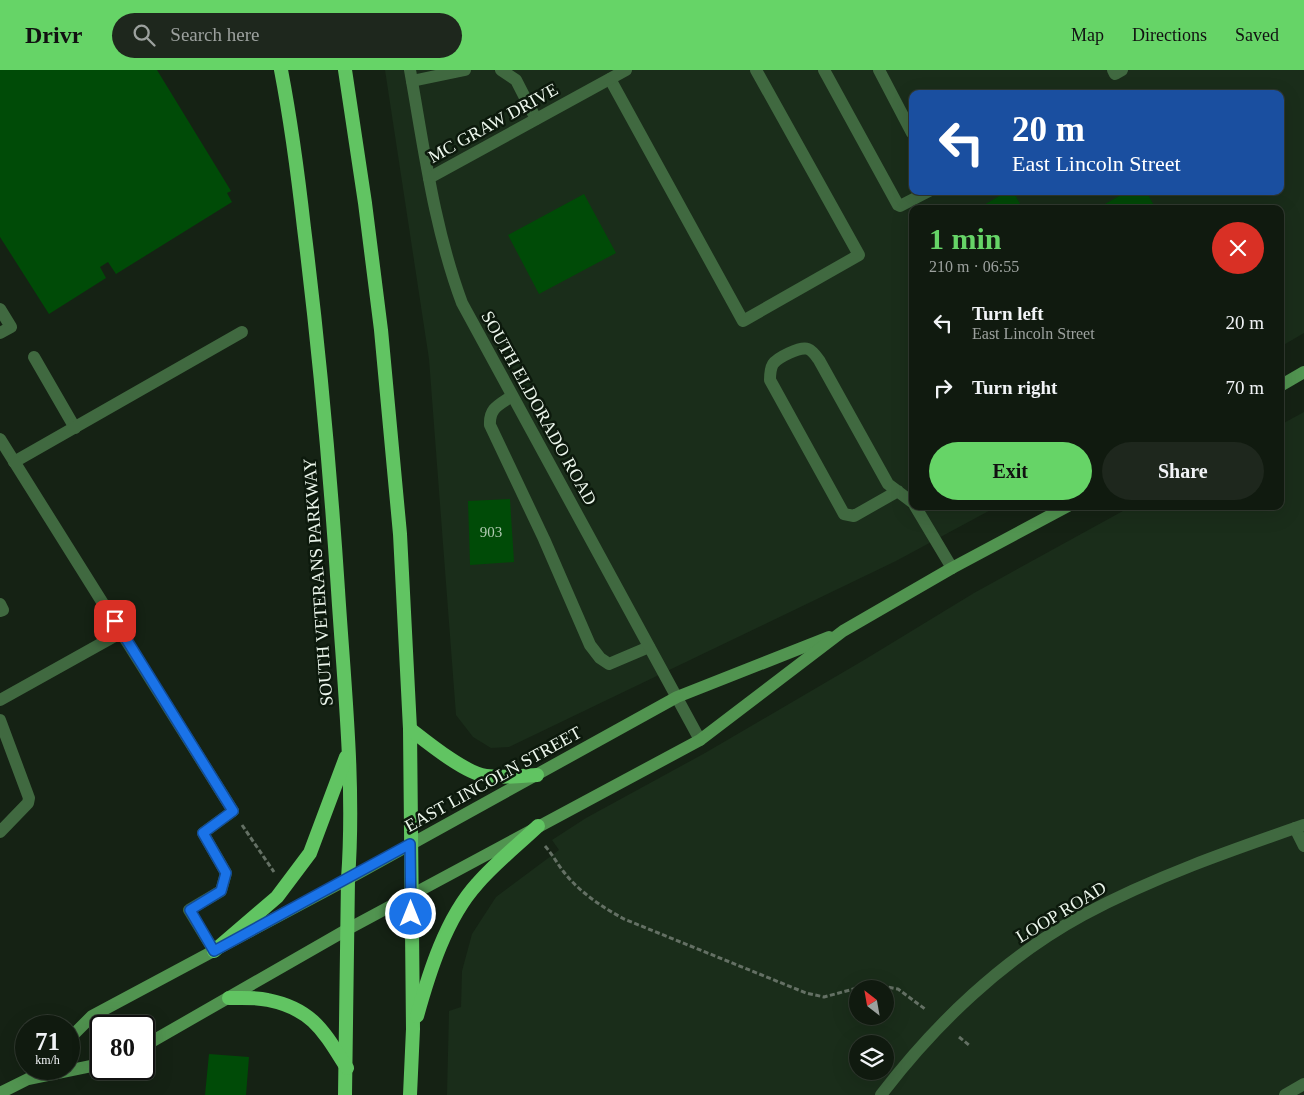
<!DOCTYPE html>
<meta charset="utf-8">
<style>
:root{--surface:#101a0f;--page:#1e271d;--text:#f1f3f6;--muted:#9ca19e;--line:#30382f;--accent:#66d467}
body{margin:0;font-family:"Times New Roman",serif;background:var(--page);color:var(--text);height:100vh;display:flex;flex-direction:column;font-size:19px;white-space:nowrap}
*{box-sizing:border-box;margin:0}
p{font-size:16px;color:var(--muted)}
.icon{flex:none;width:28px;height:28px;fill:none;stroke:currentColor;stroke-width:2;stroke-linecap:round;stroke-linejoin:round}
.map{position:relative;flex:1;overflow:hidden}
.sheet{position:absolute;left:909px;top:135px;width:375px;height:305px;display:flex;flex-direction:column;background:var(--surface);border-radius:10px;box-shadow:0 5px 20px #0002,0 0 0 1px var(--line)}
.sheet>*{flex:none}
.top-card{position:absolute;left:909px;top:20px;width:375px;height:105px;border-radius:10px;box-shadow:0 5px 20px #0002,0 0 0 1px var(--line);background:#1a4fa0;color:#fff;overflow:hidden}
.needle{width:32px;rotate:329deg}
.controls{position:absolute;left:849px;top:910px;display:grid;gap:10px}
.controls a{display:grid;place-items:center;width:45px;height:45px;border-radius:50%;background:var(--surface);box-shadow:0 5px 20px #0002,0 0 0 1px var(--line);font-size:25px}
.speed{position:absolute;left:15px;top:945px;display:flex;gap:10px;font-size:25px;font-weight:700;text-align:center}
.speed>*{display:grid;place-content:center;width:65px;height:65px;border-radius:50%;background:var(--surface);box-shadow:0 5px 20px #0002,0 0 0 1px var(--line);line-height:1}
.speed small{font-size:12px;font-weight:400}
.speed .limit{border:2px solid #111;border-radius:8px;background:#fff;color:#111}
.pin{position:absolute;display:grid;place-items:center;width:42px;height:42px;color:#fff;margin:-21px;border-radius:10px;box-shadow:0 2px 8px #0006}
.me{position:absolute;width:55px;margin:-28px;rotate:0deg;stroke-linejoin:round;filter:drop-shadow(0 0 4px #0008)}
.turn{display:flex;align-items:center;gap:18px;height:105px;padding:0 20px;font-size:22px}
.turn .icon{width:65px;height:65px;stroke-width:2.5}
.turn b{display:block;font-size:35px;line-height:42px}
.round{display:grid;place-items:center;flex:none;width:52px;height:52px;border-radius:26px;background:var(--page)}
.head{display:flex;align-items:center;justify-content:space-between;height:85px;padding:0 20px}
h1{font-size:30px;font-weight:600;line-height:38px;color:var(--accent)}
.button{display:flex;gap:10px;margin-top:auto;padding:10px 20px}
.button a{flex:1;height:58px;border-radius:30px;background:var(--accent);color:#111;font-size:20px;font-weight:600;line-height:58px;text-align:center}
.button a+a{background:var(--page);color:var(--text)}
ul{padding:0;list-style:none}
li{display:flex;align-items:center;gap:15px;height:65px;padding:0 20px}
li div{flex:1}
li b{display:block;font-size:19px}
li em{font-style:normal}
header{display:flex;align-items:center;gap:30px;box-sizing:border-box;height:70px;padding:0 25px;background:var(--accent);color:#111}
header strong{font-size:24px}
nav{display:flex;gap:28px;margin-inline-start:auto;font-size:18px}
.search{width:350px;height:45px;background:var(--page);display:flex;align-items:center;gap:12px;box-sizing:border-box;padding:0 18px;border-radius:28px;color:var(--muted);font-size:19px}
.map>svg:first-child{display:block}
</style>
<header>
<strong>Drivr</strong>
<div class="search"><svg class="icon" aria-label="search" viewBox="0 0 24 24"><circle cx="10" cy="10" r="6"/><path d="M15 15l6 6"/></svg>Search here</div>
<nav><a>Map</a><a>Directions</a><a>Saved</a></nav>
</header>
<div class="map">
<svg width="1304" height="1025" viewBox="0 0 1304 1025">
<rect width="100%" height="100%" fill="#152214"/>
<g fill="#1a2d1a" fill-rule="evenodd">
<path d="M385,0H1304V263L1280,277V139H912V436H998L896,491L509,677L491,678L473,667L456,645L429,289ZM912,24H1280V121H912Z"/>
<path d="M1304,342V1025H447L449,941L461,937L462,901L472,864L496,827L559,780L552,770L586,748L705,683L864,590L974,523L1132,436H1280V355ZM858,919H885V946H858ZM858,974H885V1001H858Z"/>
</g>
<g fill="#004b07">
<path d="M0,0H157L231,121L227,123L232,132L116,204L108,192L100,197L106,208L49,244L0,167Z"/>
<path d="M1008,121H1013L1023,139H984L982,136Z"/>
<path d="M1128,121H1146L1156,139H1096Z"/>
<path d="M584,124L616,183L539,224L508,165Z"/>
<path d="M510,429L514,492L470,495L468,431Z"/>
<path d="M209,984L249,987L246,1025H205Z"/>
</g>
<g fill="none" stroke-linecap="round" stroke-linejoin="round">
<g stroke="#647064" stroke-width="3" stroke-dasharray="5 2.5" stroke-linecap="butt">
<path d="M242,755L274,802"/>
<path d="M545,776C552,784 557,793 563,801C579,822 602,837 624,849L806,923L824,927L861,917L881,916L898,919L925,939"/>
<path d="M959,967L969,975"/>
</g>
<g stroke="#406940" stroke-width="12">
<path d="M501,0L516,10L536,49"/>
<path d="M824,0L898,135L900,136L929,121"/>
<path d="M879,0L912,63"/>
<path d="M1113,0L1115,4L1122,0"/>
<path d="M610,9L743,251L859,185L756,0"/>
<path d="M412,11L465,0"/>
<path d="M0,239L11,257L0,263"/>
<path d="M34,287L75,358"/>
<path d="M512,326C499,335 489,338 490,355L544,469L590,575L600,588L609,594L649,577"/>
<path d="M14,392L242,262"/>
<path d="M898,421L854,446L844,444L770,310C770,305 770,299 773,294C777,288 800,276 808,279C813,281 816,286 819,290L888,414L912,432"/>
<path d="M915,436L952,498"/>
<path d="M0,534L3,540L0,541"/>
<path d="M0,650L29,728L28,733L0,762"/>
<path d="M214,881L189,840L221,821L226,803L203,763L233,741"/>
<path d="M1285,1025L1304,1014"/>
</g>
<g stroke="#406940" stroke-width="12">
<path d="M410,0C424,78 434,158 462,233L700,670"/>
<path d="M429,108L626,0"/>
<path d="M0,369L233,741"/>
<path d="M0,630L122,562"/>
<path d="M1295,758L1304,776"/>
</g>
<path stroke="#406940" stroke-width="12" d="M881,1025C935,954 1004,888 1083,845C1154,807 1229,781 1304,755"/>
<g stroke="#519450" stroke-width="12">
<path d="M1280,316L1304,302"/>
<path d="M69,969L92,946L348,809L677,627L829,567"/>
<path d="M144,976L348,859L700,670L843,561L952,498L1068,436"/>
<path d="M0,1023L28,1009L101,994"/>
</g>
<g stroke="#61c462" stroke-width="14">
<path d="M281,0C291,52 298,105 304,158C319,278 330,399 338,520C344,615 355,713 348,809L345,1025"/>
<path d="M345,0L365,133L381,260L400,464L410,659L413,959L410,1025"/>
<path d="M410,659C428,673 465,703 486,706C502,708 521,706 537,705"/>
<path d="M214,881L277,827L310,783L346,687"/>
<path d="M229,928C241,928 255,927 268,930C313,939 324,962 347,998"/>
<path d="M417,946C429,903 446,848 477,814C495,793 518,775 538,756"/>
</g>
</g>
<g fill="none" stroke-linecap="round" stroke-linejoin="round">
<g stroke="#114b97" stroke-width="12">
<path id="route" d="M115,551L233,741L203,763L226,803L221,821L190,840L214,881L410,774L411,844"/>
</g>
<use href="#route" stroke="#1a73e8" stroke-width="9"/>
</g>
<g text-anchor="middle" stroke-width="5" stroke-linejoin="round" paint-order="stroke">
<g font-size="15" fill="#b1cbb3">
<text x="491" y="467">903</text>
</g>
<g font-size="18" fill="#ecf6ec" stroke="#0c190c">
<text transform="translate(493 53) rotate(-29)" y="6">MC GRAW DRIVE</text>
<text transform="translate(539 338) rotate(61)" y="6">SOUTH ELDORADO ROAD</text>
<text transform="translate(318 512) rotate(-94)" y="6">SOUTH VETERANS PARKWAY</text>
<text transform="translate(493 709) rotate(-29)" y="6">EAST LINCOLN STREET</text>
<text transform="translate(1061 842) rotate(-31)" y="6">LOOP ROAD</text>
</g>
</g>
</svg>
<div class="controls">
<a><svg class="needle" viewBox="-14 -14 28 28"><path d="M0-13l5 13h-10z" fill="#e53935"/><path d="M0 13l5-13h-10z" fill="#9ca19e"/></svg></a>
<a><svg class="icon" aria-label="layers" viewBox="0 0 24 24"><path d="M12 4l9 5-9 5-9-5zM3 14l9 5 9-5"/></svg></a>
</div>
<div class="speed"><div>71<small>km/h</small></div><div class="limit">80</div></div>
<div class="pin" style="left:115px;top:551px;background:#d93025"><svg class="icon" aria-label="arrive" viewBox="0 0 24 24"><path d="M6 21V4h12l-3 4 3 4H6"/></svg></div>
<svg class="me" style="left:411px;top:844px" viewBox="-20 -20 40 40"><circle r="17" fill="#1a73e8" stroke="#fff" stroke-width="3"/><path d="M0-11L8 9 0 5-8 9z" fill="#fff"/></svg>
<div class="top-card">
<div class="turn"><svg class="icon" aria-label="left" viewBox="0 0 24 24"><path d="M17 20v-9H6M10 6l-5 5 5 5"/></svg><div><b>20 m</b>East Lincoln Street</div></div>
</div>
<section class="sheet">
<div class="head"><div><h1>1 min</h1><p>210 m · 06:55</p></div><a class="round" style="background:#d93025;color:#fff"><svg class="icon" aria-label="close" viewBox="0 0 24 24"><path d="M6 6l12 12M18 6L6 18"/></svg></a></div>
<ul>
<li><svg class="icon" aria-label="left" viewBox="0 0 24 24"><path d="M17 20v-9H6M10 6l-5 5 5 5"/></svg><div><b>Turn left</b><p>East Lincoln Street</p></div><em>20 m</em></li>
<li><svg class="icon" aria-label="right" viewBox="0 0 24 24"><path d="M7 20v-9h11M14 6l5 5-5 5"/></svg><div><b>Turn right</b></div><em>70 m</em></li>
</ul>
<div class="button"><a>Exit</a><a>Share</a></div>
</section>
</div>
